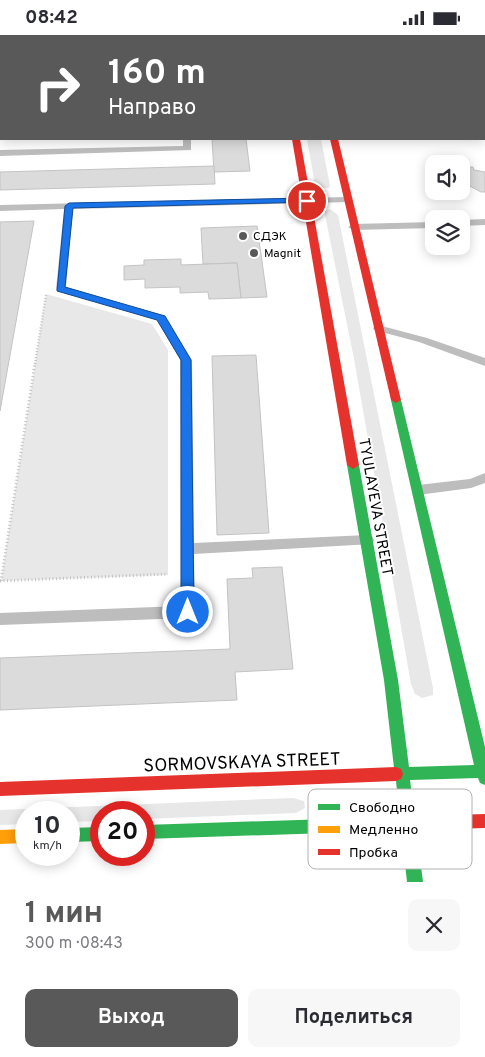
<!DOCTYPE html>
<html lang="ru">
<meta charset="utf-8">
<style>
:root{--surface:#fff;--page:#f7f7f7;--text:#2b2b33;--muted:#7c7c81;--accent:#595959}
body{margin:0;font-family:Overpass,sans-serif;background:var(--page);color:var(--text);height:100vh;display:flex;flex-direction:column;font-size:19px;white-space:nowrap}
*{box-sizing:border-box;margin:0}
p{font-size:16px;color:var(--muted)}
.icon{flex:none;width:28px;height:28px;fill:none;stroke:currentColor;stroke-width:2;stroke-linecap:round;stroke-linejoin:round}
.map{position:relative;height:847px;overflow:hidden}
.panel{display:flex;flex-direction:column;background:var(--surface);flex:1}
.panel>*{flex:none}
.guide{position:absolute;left:0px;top:0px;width:485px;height:105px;box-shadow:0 2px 12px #0003;background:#595959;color:#fff;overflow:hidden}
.fabs{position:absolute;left:425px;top:120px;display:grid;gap:10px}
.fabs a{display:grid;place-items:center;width:45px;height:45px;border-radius:10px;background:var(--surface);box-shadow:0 2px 12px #0003;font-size:25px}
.speed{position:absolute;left:15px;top:766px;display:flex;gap:10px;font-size:25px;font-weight:700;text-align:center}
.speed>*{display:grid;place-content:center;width:65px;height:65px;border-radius:50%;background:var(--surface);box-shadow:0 2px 12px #0003;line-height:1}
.speed small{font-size:12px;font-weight:400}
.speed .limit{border:8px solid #d22;background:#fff;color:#111}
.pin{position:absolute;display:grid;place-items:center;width:42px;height:42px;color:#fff;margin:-21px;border:2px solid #fff;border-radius:50%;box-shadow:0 1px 5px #0007}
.me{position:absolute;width:55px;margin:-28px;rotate:0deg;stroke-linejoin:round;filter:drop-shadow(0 0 4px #0008)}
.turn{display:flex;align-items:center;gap:18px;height:105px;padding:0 25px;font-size:22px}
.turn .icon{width:65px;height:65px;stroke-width:2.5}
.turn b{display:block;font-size:35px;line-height:42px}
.round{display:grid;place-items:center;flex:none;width:52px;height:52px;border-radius:10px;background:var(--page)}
.overview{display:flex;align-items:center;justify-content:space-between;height:85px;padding:0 25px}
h1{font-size:30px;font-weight:700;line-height:38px;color:var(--accent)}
.button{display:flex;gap:10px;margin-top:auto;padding:10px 25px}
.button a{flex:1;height:58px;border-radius:10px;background:var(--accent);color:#fff;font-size:20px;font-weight:700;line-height:58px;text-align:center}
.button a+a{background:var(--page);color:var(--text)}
.status{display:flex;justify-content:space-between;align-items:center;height:35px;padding:0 25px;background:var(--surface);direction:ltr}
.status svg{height:14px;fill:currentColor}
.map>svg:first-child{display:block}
</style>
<div class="status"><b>08:42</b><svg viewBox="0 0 49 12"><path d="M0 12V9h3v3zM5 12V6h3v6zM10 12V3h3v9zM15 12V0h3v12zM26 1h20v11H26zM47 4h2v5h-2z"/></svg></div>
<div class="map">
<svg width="485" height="847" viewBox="0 0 485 847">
<rect width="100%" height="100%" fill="#fff"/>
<g fill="#e8e8e8">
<path d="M307,104H321L330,151L329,153H319L315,150Z"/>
<path d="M330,174L338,180L433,653V660L422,663L415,659L411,649L354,324L325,180V176Z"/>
<path d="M46,259L152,289L168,315V540L1,546Z"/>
<path d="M293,763L304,766L305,773L296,778L144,784V778H101V786L69,787V778H26V789L0,790V775Z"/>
</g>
<g fill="#dbdbdb" stroke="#c3c3c3">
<path d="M212,104H246L250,136L214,137Z"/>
<path d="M214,131L215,149L0,155V137Z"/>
<path d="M461,132H473L474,135L485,137V157H481L462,147Z"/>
<path d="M34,186L0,376V187Z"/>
<path d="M257,191L267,262L241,263L237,228L203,229L201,193Z"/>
<path d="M181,224V230L237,228L241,263L209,264L208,257L180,258V252L145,253V244L124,245V231L144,230V225Z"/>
<path d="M256,320L269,498L217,500L212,321Z"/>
<path d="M282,532L293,634L235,637L237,665L0,675V623L230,614L227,544L253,543L252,533Z"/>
</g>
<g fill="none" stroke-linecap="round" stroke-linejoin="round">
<path stroke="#c2c2c2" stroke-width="2.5" stroke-dasharray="1 2" stroke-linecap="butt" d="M35,329L46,260"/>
<g stroke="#c2c2c2" stroke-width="3" stroke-dasharray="1 2.5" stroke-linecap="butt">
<path d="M0,546L168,539"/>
<path d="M1,546L35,328"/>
</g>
<g fill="#bdbdbd" fill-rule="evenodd">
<path d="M18,0H26V1H19Z"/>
<path d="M93,0H101V1H94Z"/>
<path d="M184,0H192V1H185Z"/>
<path d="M448,0H456L457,1H449Z"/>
<rect x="484" y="24" width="1" height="4"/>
<rect x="0" y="46" width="1" height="4"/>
<rect x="484" y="53" width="1" height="4"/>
<path d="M183,104H191V115L0,121V115L183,111Z"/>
<path d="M347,162L350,163V167L73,174L66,252L165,281L192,325L194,508L367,500L372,501L374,505L372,509L194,519L195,577L193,581L188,583L0,590V578L181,571L180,325L157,285L57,256L56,254L64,174L0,176V170Z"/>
<path d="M485,184V190L461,191V185Z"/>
<path d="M434,187V193L353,195L348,192L353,189Z"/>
<path d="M378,290L427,303L485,323V331L419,307L374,295L373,293Z"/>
<path d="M485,438V448L471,453L418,460L412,455L418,450L470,444Z"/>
</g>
<g fill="#30b455" fill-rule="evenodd">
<rect x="276" y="0" width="6" height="1"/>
<path d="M396,362L401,365L485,712V750L480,748L478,743L410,745L423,847H407L396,746L391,744L389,739L391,734L394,733L384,645L347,430L349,427L353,426L359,430L398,645L409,732L474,730L391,365Z"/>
<path d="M387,782L392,784L395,789L392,794L387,796L144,804V790Z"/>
<path d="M101,792V806L69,807V793Z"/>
</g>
<g fill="#ff9f0a" fill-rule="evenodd">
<rect x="308" y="0" width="6" height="1"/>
<path d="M26,794V808L0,809V795Z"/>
</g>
<g fill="#e5322d" fill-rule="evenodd">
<path d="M292,104H300L359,430L353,434L347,430Z"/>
<path d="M330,104H338L401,365L396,368L391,365Z"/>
<path d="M396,732L401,734L403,739L401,744L396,746L0,761V747Z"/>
<path d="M485,779V793L387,796L382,794L379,789L382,784L387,782Z"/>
</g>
</g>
<path fill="#1a73e8" stroke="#114b97" d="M307,163L310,164V167L73,173L65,252L165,281L191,325L194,577L188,583L181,577V325L157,285L57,256L65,171L69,168Z"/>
<g fill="#595959" stroke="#fff" stroke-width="2">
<circle cx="243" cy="201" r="5"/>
<circle cx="254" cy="218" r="5"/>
</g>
<g text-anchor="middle" stroke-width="4" stroke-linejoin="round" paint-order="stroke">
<g font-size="12" fill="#000" stroke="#fff" text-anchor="start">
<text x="253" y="205">СДЭК</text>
<text x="264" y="222">Magnit</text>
</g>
<g font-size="15" fill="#000" stroke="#fff">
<text transform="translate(376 472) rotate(80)" y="5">TYULAYEVA STREET</text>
</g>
<g font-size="18" fill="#000" stroke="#fff">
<text transform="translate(242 727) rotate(-2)" y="6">SORMOVSKAYA STREET</text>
</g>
</g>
<rect x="308" y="754" width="164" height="80" rx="8" fill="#fff" stroke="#b2b2b2" stroke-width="1"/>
<rect x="318" y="769" width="22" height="6" fill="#30b455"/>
<rect x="318" y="791" width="22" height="7" fill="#ff9f0a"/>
<rect x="318" y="814" width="22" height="6" fill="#e5322d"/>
<g font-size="14" fill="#000">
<text x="349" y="777">Свободно</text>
<text x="349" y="799">Медленно</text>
<text x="349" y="822">Пробка</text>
</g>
</svg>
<div class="fabs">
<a><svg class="icon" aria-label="sound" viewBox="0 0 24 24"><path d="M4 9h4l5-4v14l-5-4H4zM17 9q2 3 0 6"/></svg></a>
<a><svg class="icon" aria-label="layers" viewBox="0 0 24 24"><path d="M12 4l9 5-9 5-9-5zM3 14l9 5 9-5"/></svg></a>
</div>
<div class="speed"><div>10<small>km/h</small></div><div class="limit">20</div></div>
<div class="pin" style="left:307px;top:166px;background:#d93025"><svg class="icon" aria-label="arrive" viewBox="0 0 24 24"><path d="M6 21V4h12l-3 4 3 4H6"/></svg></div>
<svg class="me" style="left:188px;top:577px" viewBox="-20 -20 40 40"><circle r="17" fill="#1a73e8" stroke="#fff" stroke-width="3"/><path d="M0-11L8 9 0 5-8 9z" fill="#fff"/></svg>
<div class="guide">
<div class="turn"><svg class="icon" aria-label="right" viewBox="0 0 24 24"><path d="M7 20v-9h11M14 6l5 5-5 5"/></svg><div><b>160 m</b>Направо</div></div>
</div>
</div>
<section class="panel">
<div class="overview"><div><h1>1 мин</h1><p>300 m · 08:43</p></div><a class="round"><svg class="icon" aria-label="close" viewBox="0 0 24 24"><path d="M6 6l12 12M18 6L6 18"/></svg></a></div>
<div class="button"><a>Выход</a><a>Поделиться</a></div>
</section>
